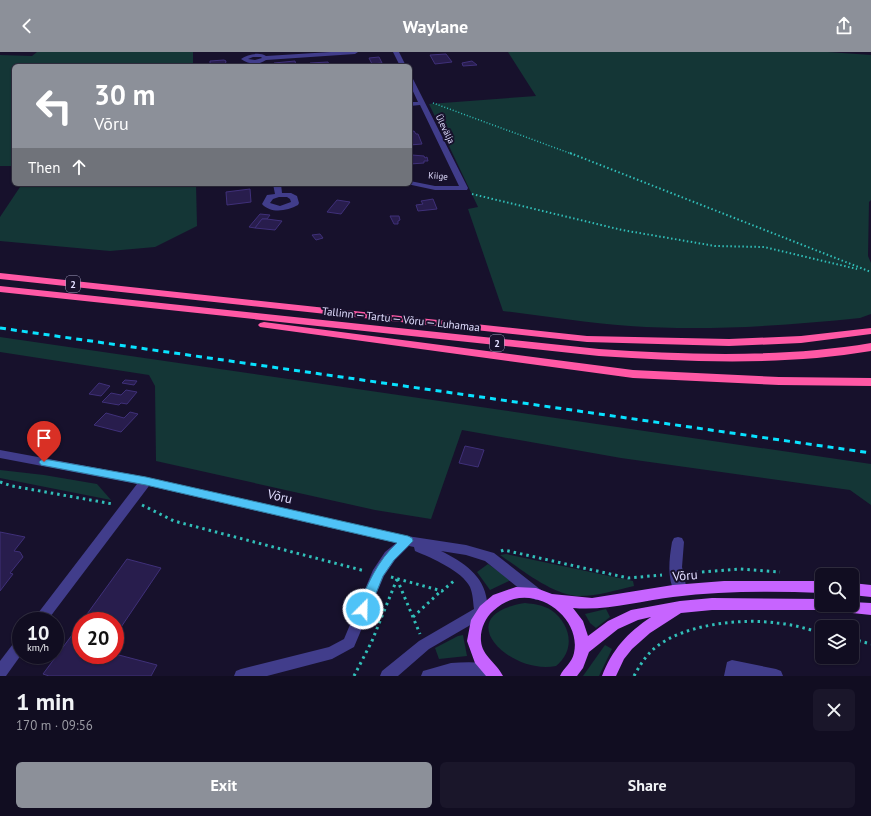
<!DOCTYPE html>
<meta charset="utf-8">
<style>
:root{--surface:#110d21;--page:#1a162a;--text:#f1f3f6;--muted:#9c9ca5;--line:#302d3f;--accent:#8c9099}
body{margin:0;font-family:"PT Sans",sans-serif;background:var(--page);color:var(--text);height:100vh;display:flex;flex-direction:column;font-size:15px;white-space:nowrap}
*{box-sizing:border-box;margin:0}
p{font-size:13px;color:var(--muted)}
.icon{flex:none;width:22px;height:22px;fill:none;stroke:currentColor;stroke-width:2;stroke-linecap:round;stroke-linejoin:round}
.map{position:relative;height:624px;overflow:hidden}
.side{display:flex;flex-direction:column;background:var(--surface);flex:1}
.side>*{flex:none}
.banner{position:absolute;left:12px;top:12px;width:400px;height:122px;border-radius:6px;box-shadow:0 1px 3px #0004,0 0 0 1px var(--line);background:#8c9099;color:#fff;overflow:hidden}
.buttons{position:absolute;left:815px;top:516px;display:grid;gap:8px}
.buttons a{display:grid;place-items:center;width:44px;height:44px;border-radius:6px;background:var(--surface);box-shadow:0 1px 3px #0004,0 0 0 1px var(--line);font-size:20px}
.speed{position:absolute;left:12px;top:560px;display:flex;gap:8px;font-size:20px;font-weight:700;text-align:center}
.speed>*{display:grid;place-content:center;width:52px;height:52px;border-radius:50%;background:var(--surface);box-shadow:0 1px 3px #0004,0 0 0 1px var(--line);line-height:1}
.speed small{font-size:10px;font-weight:400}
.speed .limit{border:6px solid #d22;background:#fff;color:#111}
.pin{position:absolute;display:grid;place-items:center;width:34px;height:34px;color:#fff;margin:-41px -17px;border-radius:50% 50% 50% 0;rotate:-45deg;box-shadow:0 0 4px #0007}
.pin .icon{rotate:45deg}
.me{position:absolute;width:44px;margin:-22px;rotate:23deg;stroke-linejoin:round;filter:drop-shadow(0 0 3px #0008)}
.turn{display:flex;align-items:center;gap:14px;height:84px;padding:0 16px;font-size:18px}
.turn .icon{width:52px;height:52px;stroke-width:2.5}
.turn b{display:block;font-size:28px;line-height:34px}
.then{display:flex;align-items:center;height:38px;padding:0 16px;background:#0003;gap:8px;font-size:15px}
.round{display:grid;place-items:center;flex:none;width:42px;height:42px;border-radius:6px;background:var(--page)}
.head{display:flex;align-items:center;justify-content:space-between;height:68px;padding:0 16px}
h1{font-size:24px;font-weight:800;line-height:30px}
.action{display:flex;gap:8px;margin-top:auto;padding:8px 16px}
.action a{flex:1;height:46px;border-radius:6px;background:var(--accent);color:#fff;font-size:16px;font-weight:800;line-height:46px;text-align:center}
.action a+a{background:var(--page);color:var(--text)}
header{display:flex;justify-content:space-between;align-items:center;height:52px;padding:0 16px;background:var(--accent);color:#fff;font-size:18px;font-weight:800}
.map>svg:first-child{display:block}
</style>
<header><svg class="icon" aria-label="back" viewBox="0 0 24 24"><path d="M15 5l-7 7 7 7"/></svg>Waylane<svg class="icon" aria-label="share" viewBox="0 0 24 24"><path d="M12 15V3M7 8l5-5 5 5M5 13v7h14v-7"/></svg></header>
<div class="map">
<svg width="871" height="624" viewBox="0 0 871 624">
<rect width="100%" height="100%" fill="#17112c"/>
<g fill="#143636">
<path d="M37,0H193V14H14V114H0V3L32,4Z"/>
<path d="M508,0H828L871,3V148L869,150L868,204L871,211V262L860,266C783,274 706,279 630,274C587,271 545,264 503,259L468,157L478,155L429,52L536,44Z"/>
<path d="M22,132H196L197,174L155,195L110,199L0,189V165Z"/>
<path d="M0,285L871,412V453L850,438L621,406L462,378L431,467L375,458L156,409L155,334L149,323L0,300Z"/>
<path d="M0,418L44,423L97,432L111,448L0,426Z"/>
<path d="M506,502L633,529L634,534C616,538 595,545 576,544C550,541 522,518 500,503Z"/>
<path d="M488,512L511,528L490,538L477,520Z"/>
<path d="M525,551C534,552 543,553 551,558C571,572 576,598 556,614C511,624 447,563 525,551Z"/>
<path d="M606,557L610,565L596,576L590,571L585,562Z"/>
<path d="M463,583L467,604L439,607L435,596L458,584Z"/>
<path d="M605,593L612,597L599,624H583Z"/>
</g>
<g fill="#281d4d" stroke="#3f3079">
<path d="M446,2L452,10L435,12L430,3Z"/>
<path d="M379,5L382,11L372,12L369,6Z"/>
<path d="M224,8L226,9L225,14H210V9Z"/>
<path d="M295,9L296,14H275L274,11Z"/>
<path d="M472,9L477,13L463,14L462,11Z"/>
<path d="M328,10L329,13L311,14L310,11Z"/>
<path d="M414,79L416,82H418L422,92L410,93V80Z"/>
<path d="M412,103L424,104L425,106L427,105L428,109H424V111L410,112Z"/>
<path d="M250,137L251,150L227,153L226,140Z"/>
<path d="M433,147L437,157L418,159L416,153L423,152L421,149Z"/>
<path d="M337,148L350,150L341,162L327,160Z"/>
<path d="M260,162L270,163L267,167H262L255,176L249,175Z"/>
<path d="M390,164H399L400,168L398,169V172H394Z"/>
<path d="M262,167H267L282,169L275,178L255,176Z"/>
<path d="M320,182L323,186L316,188L312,183Z"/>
<path d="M125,328L137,329L134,333L122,331Z"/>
<path d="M99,331L110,334L101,344L89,342Z"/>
<path d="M126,338L137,340L127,352L121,351L119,353L102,350L111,341L121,343Z"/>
<path d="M130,360L138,362L121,380L94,373L106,361L124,366Z"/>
<path d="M465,394L484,398L478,415L459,411Z"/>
<path d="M0,480L25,485L14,499L20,500L23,505L10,521L13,522L0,539Z"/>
<path d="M127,507L161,516L115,584V569H82Z"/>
<path d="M81,571V603H102L99,608L108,610L115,602L157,613L151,624H49L43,622Z"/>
</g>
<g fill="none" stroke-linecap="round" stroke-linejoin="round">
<path stroke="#31bfb9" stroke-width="1.5" stroke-dasharray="1 2" stroke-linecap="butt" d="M433,51L572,102"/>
<g stroke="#31bfb9" stroke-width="2" stroke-dasharray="1.5 2.5" stroke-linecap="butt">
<path d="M570,101L871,220"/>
<path d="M472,142L622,178L715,194L764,195L857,217"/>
</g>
<g stroke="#31bfb9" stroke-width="3" stroke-dasharray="2.5 4" stroke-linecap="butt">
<path d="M0,430L12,434L113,452"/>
<path d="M142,453L174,469L365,519"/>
<path d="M501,499L504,498L628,526L662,523"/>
<path d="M689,521L740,517L780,520"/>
<path d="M391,525L442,539L455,528"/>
<path d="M397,527L420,582"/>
<path d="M413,565L441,539"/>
<path d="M852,587L871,592"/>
<path d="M354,624L372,589L397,527"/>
<path d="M634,624C640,613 646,603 656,595C685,572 742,566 777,571C792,572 807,577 822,581"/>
</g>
<g fill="#413d8b" fill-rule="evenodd">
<path d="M331,0H358L355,2L266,8C259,13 249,13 241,7C248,2 260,0 266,4ZM253,5H261L262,6L255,8L248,7Z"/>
<path d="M393,0H399L406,14H400Z"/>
<path d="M410,25L413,27L468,136L467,138H435L407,132H410V129L435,134H459L420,53L410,54V50H418L410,33Z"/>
<path d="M273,132H281L282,141H291L297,144L299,151L298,153C287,159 271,162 262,152L267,143L275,142ZM279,145H287L290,147L291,150L280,154L270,151L273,147Z"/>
<path d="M0,398L146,425L407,484L466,493L494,501L541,538L543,542L541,546L536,548L531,546L485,509L466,503L441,499C463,510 484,523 487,549C487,554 488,559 486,564L429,597L398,624H380L382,619L419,589L474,557C473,550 473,542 470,535C462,519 432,506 415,499L414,495L409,494L395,508L384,524L354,595L332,607L267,624H234L236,619L241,617L329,595L344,587L373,518L385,500L396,491L149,434L47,569H32L137,432L0,406Z"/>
<path d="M678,485L682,486L684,490L682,515L687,538L685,542L680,544L675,542C667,525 669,508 672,490L674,486Z"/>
<path d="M21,586V603L6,624H0V609L16,588Z"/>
<path d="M732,608L776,617L781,619L783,624H724L727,610Z"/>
<path d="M451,611C465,610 481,609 494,614L496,619L493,624H421L423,619Z"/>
</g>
<g fill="#c764ff" fill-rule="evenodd">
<path d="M724,529H822V541C772,539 722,539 673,545C640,549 607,559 573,556L583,569L588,584L608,569L631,558L680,549L712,546L822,547V553H852V550L871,551V563L824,558H712L681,561L650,581L632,597L624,607L616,624H602C612,598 627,581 651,565L638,568L618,577L589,600L583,616L577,624H560C564,615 572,611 574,601C581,569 545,539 514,547C506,549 500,553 493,559C485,566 480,578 481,589C482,604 497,611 503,624H486L475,611L467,589L471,568L480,554L493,543L516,535L536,536L552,542L592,546L673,533Z"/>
<path d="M852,531L871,533V545L852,543Z"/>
</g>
<g fill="#ff58a5" fill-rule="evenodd">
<path d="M0,221L587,284L729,287L801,284L871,276V282L801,291L729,294L587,290L0,227Z"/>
<path d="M0,234L599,297C689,303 782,306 871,291V299C782,314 689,310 599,304L0,240Z"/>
<path d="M264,270L633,318L779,325L871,326V334L779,333L633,326L260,275L258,273L260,271Z"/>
</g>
<path stroke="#09e2ff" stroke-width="3" stroke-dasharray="6 5" stroke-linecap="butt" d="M0,276L871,401"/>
</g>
<path fill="#4fc3f7" stroke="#337fa1" d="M44,407L146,425L408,484L412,486L413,489L394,508L383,524L368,561L363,562L359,561L357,557C368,532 377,509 397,491L146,433L41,413L39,410L41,408Z"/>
<g text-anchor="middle" stroke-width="4" stroke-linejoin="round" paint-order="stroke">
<g font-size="9" fill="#e1ddff" stroke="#17112c">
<text transform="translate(445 77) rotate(64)" y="3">Ülevälja</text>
<text transform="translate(438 124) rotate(5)" y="3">Kiige</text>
</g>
<g fill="#17112c" stroke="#a4a0c0" stroke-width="1">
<rect x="66" y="224" width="14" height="16" rx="3"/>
<rect x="490" y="283" width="14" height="16" rx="3"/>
</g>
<g font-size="10" font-weight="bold" fill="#e1ddff">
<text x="73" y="236">2</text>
<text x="497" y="295">2</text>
</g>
<g font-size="11" fill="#e1ddff" stroke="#17112c">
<text transform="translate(401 267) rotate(6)" y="4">Tallinn — Tartu — Võru — Luhamaa</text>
</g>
<g font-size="13" fill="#e1ddff" stroke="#17112c">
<text transform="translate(280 444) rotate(13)" y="5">Võru</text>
<text transform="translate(685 523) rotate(-5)" y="5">Võru</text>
</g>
</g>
</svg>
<div class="buttons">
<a><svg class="icon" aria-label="search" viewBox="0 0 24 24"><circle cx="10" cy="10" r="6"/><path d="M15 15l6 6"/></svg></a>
<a><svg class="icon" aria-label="layers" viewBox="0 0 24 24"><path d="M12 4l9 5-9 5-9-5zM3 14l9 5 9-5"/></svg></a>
</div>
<div class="speed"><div>10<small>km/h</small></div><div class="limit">20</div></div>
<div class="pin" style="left:44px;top:410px;background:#d93025"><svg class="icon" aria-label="arrive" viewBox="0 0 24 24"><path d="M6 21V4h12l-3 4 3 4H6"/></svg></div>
<svg class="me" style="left:363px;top:557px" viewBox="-20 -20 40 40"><circle r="17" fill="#4fc3f7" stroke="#fff" stroke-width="3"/><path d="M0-11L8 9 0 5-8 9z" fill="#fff"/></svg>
<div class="banner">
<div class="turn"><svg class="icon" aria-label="left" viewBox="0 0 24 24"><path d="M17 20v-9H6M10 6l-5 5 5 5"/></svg><div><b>30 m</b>Võru</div></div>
<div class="then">Then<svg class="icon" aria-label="ahead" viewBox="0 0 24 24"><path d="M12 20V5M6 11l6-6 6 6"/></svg></div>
</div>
</div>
<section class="side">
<div class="head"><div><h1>1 min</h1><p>170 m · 09:56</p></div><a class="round"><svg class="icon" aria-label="close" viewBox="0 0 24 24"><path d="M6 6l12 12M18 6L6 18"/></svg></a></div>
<div class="action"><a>Exit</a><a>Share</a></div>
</section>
